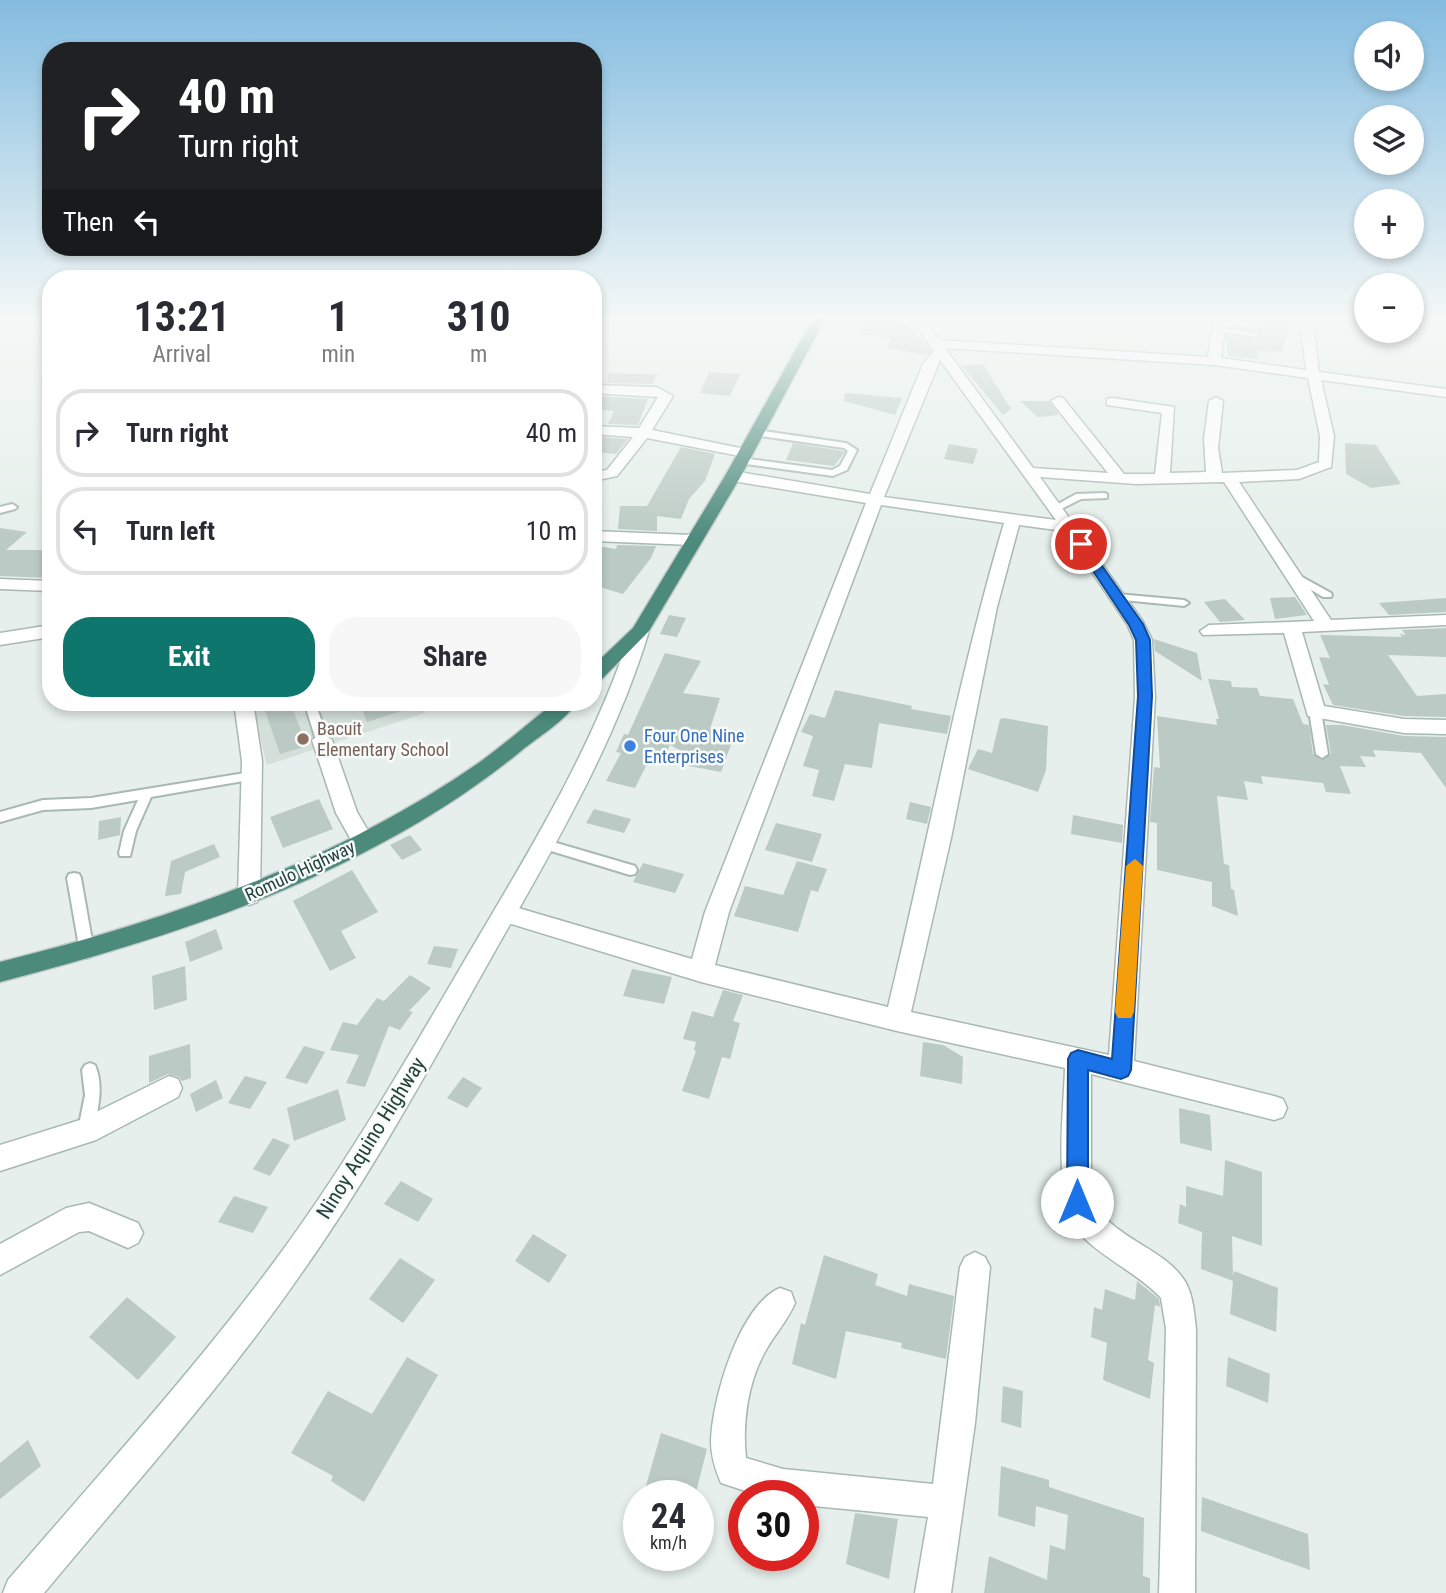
<!DOCTYPE html>
<meta charset="utf-8">
<style>
:root{--surface:#fff;--page:#f7f7f7;--text:#2b2b33;--muted:#7c7c81;--line:#e1e1e2;--accent:#0f766e}
body{margin:0;font-family:"Roboto Condensed",sans-serif;background:var(--page);color:var(--text);height:100vh;display:flex;flex-direction:column;font-size:26px;white-space:nowrap}
*{box-sizing:border-box;margin:0}
p{font-size:23px;color:var(--muted)}
.icon{flex:none;width:38px;height:38px;fill:none;stroke:currentColor;stroke-width:2;stroke-linecap:round;stroke-linejoin:round}
.map{position:relative;flex:1;overflow:hidden}
.side{position:absolute;left:42px;top:270px;width:560px;height:441px;display:flex;flex-direction:column;background:var(--surface);border-radius:28px;box-shadow:0 4px 10px #0003}
.side>*{flex:none}
.top-card{position:absolute;left:42px;top:42px;width:560px;height:214px;border-radius:28px;box-shadow:0 4px 10px #0003;background:#202124;color:#fff;overflow:hidden}
.tools{position:absolute;left:1354px;top:21px;display:grid;gap:14px}
.tools a{display:grid;place-items:center;width:70px;height:70px;border-radius:50%;background:var(--surface);box-shadow:0 4px 10px #0003;font-size:35px}
.speed{position:absolute;left:623px;top:1480px;display:flex;gap:14px;font-size:35px;font-weight:700;text-align:center}
.speed>*{display:grid;place-content:center;width:91px;height:91px;border-radius:50%;background:var(--surface);box-shadow:0 4px 10px #0003;line-height:1}
.speed small{font-size:18px;font-weight:400}
.speed .limit{border:10px solid #d22;background:#fff;color:#111}
.pin{position:absolute;display:grid;place-items:center;width:60px;height:60px;color:#fff;margin:-30px;border:4px solid #fff;border-radius:50%;box-shadow:0 2px 7px #0007}
.me{position:absolute;width:77px;margin:-38px;rotate:0deg;stroke-linejoin:round;filter:drop-shadow(0 0 5px #0008)}
.turn{display:flex;align-items:center;gap:24px;height:147px;padding:0 21px;font-size:32px}
.turn .icon{width:91px;height:91px;stroke-width:2.5}
.turn b{display:block;font-size:49px;line-height:60px}
.then{display:flex;align-items:center;height:66px;padding:0 21px;background:#0003;gap:14px;font-size:26px}
.eta{display:flex;justify-content:space-evenly;align-items:center;height:119px;text-align:center}
.eta b{font-size:42px;font-weight:700;line-height:49px}
.primary-button{display:flex;gap:14px;margin-top:auto;padding:14px 21px}
.primary-button a{flex:1;height:80px;border-radius:28px;background:var(--accent);color:#fff;font-size:28px;font-weight:700;line-height:80px;text-align:center}
.primary-button a+a{background:var(--page);color:var(--text)}
ul{padding:0;list-style:none}
li{display:flex;align-items:center;gap:21px;height:88px;margin:0 14px 10px;padding:0 7px;border:4px solid var(--line);border-radius:28px}
li div{flex:1}
li b{display:block;font-size:26px}
li em{font-style:normal}
.map>svg:first-child{display:block}
</style>
<div class="map">
<svg width="1446" height="1593" viewBox="0 0 1446 1593">
<rect width="100%" height="100%" fill="#e6efeb"/>
<path fill="#d4dfda" d="M251,702H420L425,713L267,765Z"/>
<g fill="#bbcac4">
<path d="M1261,317L1291,322L1282,352L1257,351L1259,359L1228,356L1226,335L1255,340L1261,334L1228,325L1260,329Z"/>
<path d="M869,318L905,323L931,351L927,355L887,348L891,338L858,334Z"/>
<path d="M983,364L1011,409L1003,415L962,366Z"/>
<path d="M709,372L740,374L730,396L700,393Z"/>
<path d="M609,373L643,374H657L653,384L607,383Z"/>
<path d="M845,393L902,398L895,415L844,401Z"/>
<path d="M593,396L648,399L638,425L608,424L614,411L593,409Z"/>
<path d="M1020,401H1049L1059,415L1038,417Z"/>
<path d="M602,437L628,439L616,454L595,452Z"/>
<path d="M793,443L843,451L845,452L834,466L786,460Z"/>
<path d="M1345,443L1376,445L1401,484L1371,488L1346,474Z"/>
<path d="M949,444L978,449L973,464L944,459Z"/>
<path d="M681,447L715,454L705,481L689,499L681,519L657,516V531L618,529L620,506H647Z"/>
<path d="M0,528L27,532L6,550H51V578L0,576Z"/>
<path d="M593,545L616,549L617,545L656,546L651,558L623,594L593,585Z"/>
<path d="M1295,597L1307,615L1275,619L1270,598Z"/>
<path d="M1446,598V612L1389,615L1379,603Z"/>
<path d="M1225,599L1245,620L1220,622L1204,602Z"/>
<path d="M669,615L686,618L677,637L660,634Z"/>
<path d="M1446,628V657L1388,655L1417,696L1446,694V717L1404,716L1333,705L1323,684L1329,685L1319,657L1330,658L1320,635L1402,637L1400,634L1406,635L1402,630Z"/>
<path d="M1154,639L1197,653L1202,681L1155,651Z"/>
<path d="M665,653L701,661L683,693L720,698L710,729L735,734L721,772L689,766L693,757L670,745L662,761L650,758L635,788L606,781L621,753L616,752L624,734L628,735Z"/>
<path d="M1208,679L1231,681L1232,687L1257,688L1260,696L1293,699L1303,724L1309,725L1313,754L1321,760L1331,754L1326,725H1342L1404,736L1446,737V788L1421,753L1373,750L1376,757L1360,756L1366,767L1340,766L1351,794L1326,792L1323,783L1261,776L1263,784L1244,781L1248,800L1217,796L1224,864L1229,865L1231,889L1234,890L1238,916L1212,906V882L1157,870V823L1150,822L1154,767L1160,768L1157,716L1217,725L1216,719H1219Z"/>
<path d="M835,690L912,706L911,709L951,716L947,734L879,723L872,768L845,764L834,801L812,796L819,770L803,766L813,736L801,732L810,714L825,718Z"/>
<path d="M272,702H290L307,746L280,754L263,705Z"/>
<path d="M359,702H420V705L367,722Z"/>
<path d="M1004,718L1048,726L1046,770L1038,792L968,769L978,749L992,753L1000,719Z"/>
<path d="M319,799L333,829L283,848L270,817Z"/>
<path d="M910,802L931,807L927,824L906,819Z"/>
<path d="M594,809L631,819L624,833L586,823Z"/>
<path d="M1073,815L1123,825L1122,843L1071,834Z"/>
<path d="M121,817L120,835L98,840L99,821Z"/>
<path d="M776,823L822,834L812,862L765,850Z"/>
<path d="M410,835L422,850L402,860L390,845Z"/>
<path d="M214,844L220,857L185,872L181,894L165,896L171,861Z"/>
<path d="M797,861L827,869L818,892L811,890L798,932L734,916L745,886L783,895Z"/>
<path d="M643,863L684,874L675,893L633,882Z"/>
<path d="M352,870L378,912L341,931L356,958L330,971L293,901Z"/>
<path d="M216,929L223,949L190,962L185,942Z"/>
<path d="M434,946L458,949L451,968L427,964Z"/>
<path d="M185,966L187,1000L154,1010L152,976Z"/>
<path d="M632,969L672,977L664,1004L623,996Z"/>
<path d="M410,975L431,988L409,1011L413,1012L400,1030L389,1026L365,1087L346,1083L359,1055L330,1050L343,1022L357,1025L377,998L384,1001Z"/>
<path d="M723,990L743,995L733,1021L740,1023L730,1059L722,1057L709,1099L682,1091L696,1051L694,1050L696,1042L683,1039L692,1011L713,1017Z"/>
<path d="M923,1042L943,1045L963,1057L962,1084L920,1076Z"/>
<path d="M190,1044L191,1078L182,1081L179,1077L168,1074L149,1083V1056Z"/>
<path d="M304,1046L325,1052L307,1084L285,1078Z"/>
<path d="M245,1076L267,1082L250,1109L228,1103Z"/>
<path d="M463,1077L482,1088L467,1108L447,1098Z"/>
<path d="M216,1080L223,1098L196,1112L190,1094Z"/>
<path d="M338,1089L346,1120L294,1141L287,1108Z"/>
<path d="M1179,1108L1210,1115L1212,1151L1180,1143Z"/>
<path d="M273,1138L290,1145L270,1176L253,1169Z"/>
<path d="M1225,1160L1262,1172V1246L1232,1236L1233,1277L1234,1271L1278,1288L1276,1332L1230,1314L1233,1281L1201,1269L1202,1232L1178,1223L1180,1204L1186,1207V1186L1223,1196Z"/>
<path d="M401,1181L433,1199L418,1222L384,1204Z"/>
<path d="M234,1196L268,1207L253,1233L218,1222Z"/>
<path d="M533,1234L567,1255L549,1283L515,1261Z"/>
<path d="M824,1255L878,1274L875,1285L907,1296L909,1284L954,1296L946,1359L901,1348L902,1343L846,1331L836,1379L792,1364L801,1323L805,1325Z"/>
<path d="M400,1258L435,1280L403,1323L369,1299Z"/>
<path d="M1137,1281L1159,1299L1160,1307L1155,1305L1148,1360L1154,1363L1150,1399L1103,1380L1107,1343L1091,1337L1094,1307L1102,1310L1105,1289L1135,1300Z"/>
<path d="M127,1297L176,1337L138,1380L89,1337Z"/>
<path d="M407,1357L438,1375L364,1502L331,1481L333,1476L291,1453L328,1391L372,1414Z"/>
<path d="M1228,1357L1270,1374L1268,1403L1226,1386Z"/>
<path d="M1003,1386L1023,1391L1021,1428L1001,1422Z"/>
<path d="M661,1433L707,1449L695,1496H643Z"/>
<path d="M28,1440L41,1466L0,1499V1463Z"/>
<path d="M1001,1466L1049,1480V1487L1144,1518L1143,1576L1150,1578V1593H984L989,1556L1047,1580L1050,1545L1065,1550L1068,1515L1036,1506L1035,1527L998,1516Z"/>
<path d="M1202,1497L1308,1534L1310,1570L1201,1531Z"/>
<path d="M855,1513L898,1519L889,1579L846,1564Z"/>
</g>
<g fill="none" stroke-linecap="round" stroke-linejoin="round">
<g stroke="#a8b8b2" stroke-width="4">
<g id="service">
<path d="M1215,327L1255,333L1259,335L1255,337L1218,331H1215Z"/>
<path d="M756,430L846,443L857,450L847,470L833,476L739,463V459L742,458L832,470L840,466L848,451L844,448L753,435V431Z"/>
<path d="M1104,493L1107,494V498L1081,499L1059,510L1056,511L1051,508L1076,494Z"/>
<path d="M12,504L17,507L15,509L0,513V507Z"/>
<path d="M1293,572L1331,593L1332,595L1331,597H1323L1290,577V573Z"/>
<path d="M1117,594L1184,600L1189,603L1184,606L1113,599V595Z"/>
<path d="M304,702H315L328,740L326,743L322,744L316,740Z"/>
<path d="M1315,707L1321,711L1328,754L1322,758L1316,754L1309,711Z"/>
<path d="M251,772L257,776L255,779L151,797L136,831L130,856H120L119,853L124,831L138,800L91,808L43,810L0,822V812L43,800L91,798Z"/>
<path d="M543,839L635,866L637,870L635,874L630,875L538,847L537,844L538,841Z"/>
<path d="M74,873L79,874L81,878L94,952L92,956L87,958L82,956L80,952L67,878L69,874Z"/>
<path d="M90,1063L95,1065C104,1086 98,1108 94,1130L92,1135L86,1137L80,1135L78,1130L85,1095L82,1070L85,1065Z"/>
</g>
</g>
<g stroke="#a8b8b2" stroke-width="3">
<g id="minor">
<path d="M909,317H921L939,340L1208,357L1214,317H1226L1221,358L1306,370L1300,317H1312L1319,372L1446,389V397L1321,380L1334,436L1331,467L1299,479L1239,482L1331,620L1446,615V625L1302,632L1324,706L1404,719L1446,720V734L1404,733L1308,716L1284,633L1203,635L1200,631L1209,625L1314,621L1224,482L1136,484L1040,477L1142,620L1152,640L1155,697L1134,1061L1274,1096L1283,1099L1287,1108L1283,1117L1274,1120L1091,1074V1194C1102,1234 1160,1246 1182,1277C1193,1291 1194,1312 1196,1329L1195,1593H1159L1166,1329L1161,1298C1140,1275 1108,1261 1085,1239C1050,1205 1064,1115 1065,1068L897,1031L701,982L505,922L497,920L493,913L497,906L505,904L692,959L705,912L866,503L733,481L725,476L733,471L870,494L923,364L934,351ZM945,348L1214,365L1308,378L1320,436L1319,462L1297,470L1222,473L1218,448L1223,401L1216,397L1209,401L1204,439L1206,472L1170,473L1174,407L1112,398L1107,399V405L1162,413L1155,474H1124L1063,398L1058,397L1051,401L1108,473L1033,468ZM940,360L1056,520L884,497ZM881,505L1004,523C957,682 927,846 888,1007L715,965L729,912ZM1019,525L1064,531L1127,624L1134,640L1135,697L1109,1055L911,1012L951,838L997,607Z"/>
<path d="M593,385L656,387L673,396L652,430L745,449L752,453L745,457L647,438L617,476L593,481V472L607,470L633,437L593,434V426L639,428L658,397L593,393Z"/>
<path d="M593,531L692,535L700,540L692,545L593,541Z"/>
<path d="M0,579L51,581V591L0,589Z"/>
<path d="M51,625V637L0,645V633Z"/>
<path d="M234,702H253L262,761L260,896L257,902L249,905L241,902L238,896L242,761Z"/>
<path d="M322,733L332,740L357,812L374,841L371,847H355L336,813L312,740Z"/>
<path d="M169,1076L178,1079L182,1088L178,1097L96,1140L0,1171V1145L80,1120Z"/>
<path d="M89,1203L138,1223L143,1233L138,1243L128,1248L89,1231L79,1232L0,1275V1244L66,1208Z"/>
<path d="M975,1252L985,1257L990,1267L975,1423L951,1593H915L928,1517L803,1505V1496H761L721,1483C715,1469 711,1456 711,1441C712,1400 739,1305 780,1288L791,1292L795,1303C788,1320 775,1334 766,1350C748,1381 742,1423 746,1458L783,1469L933,1484L960,1267L965,1257Z"/>
</g>
</g>
<g stroke="#a4bbb3" stroke-width="3">
<path id="secondary" d="M640,625L649,631C614,746 554,847 495,951C434,1059 375,1169 303,1271C225,1384 132,1487 44,1593H3L8,1580C100,1473 196,1368 280,1254C351,1157 411,1052 472,948C533,845 594,745 631,631Z"/>
</g>
<g stroke="#c2cac8" stroke-width="3">
<g id="trunk">
<path d="M814,317H826L741,476L649,631L600,681L593,683V666L633,628L725,476Z"/>
<path d="M555,702H577C565,721 538,737 521,751C373,872 182,935 0,982V962C169,920 336,862 480,762C506,743 530,722 555,702Z"/>
</g>
</g>
<use href="#service" fill="#fff" fill-rule="evenodd"/>
<use href="#minor" fill="#fff" fill-rule="evenodd"/>
<use href="#secondary" fill="#fff" fill-rule="evenodd"/>
<use href="#trunk" fill="#4c8a7c" fill-rule="evenodd"/>
</g>
<linearGradient id="sky" x2="0" y2="1"><stop stop-color="#84bce0"/><stop offset="0.59" stop-color="#f4f8f6"/><stop offset="1" stop-color="#f4f8f6" stop-opacity="0"/></linearGradient>
<rect width="1446" height="540" fill="url(#sky)"/>
<path fill="#1a73e8" stroke="#114b97" stroke-width="2" d="M1076,542H1085L1143,624L1150,640L1152,696L1131,1070L1128,1076L1121,1079L1088,1070V1202L1085,1209L1077,1212L1070,1209L1067,1202L1068,1059L1071,1053L1078,1050L1112,1059L1138,696L1136,640L1129,625L1075,544Z"/>
<path fill="#f59e0b" d="M1135,859L1143,866L1134,1012L1131,1018H1118L1115,1012L1126,866Z"/>
<circle fill="#8d6e63" stroke="#f7fbf9" stroke-width="2.5" cx="303" cy="739" r="7"/>
<circle fill="#3f7fe0" stroke="#f7fbf9" stroke-width="2.5" cx="630" cy="746" r="7"/>
<g text-anchor="middle" stroke-width="5" stroke-linejoin="round" paint-order="stroke">
<g font-size="18" fill="#785e54" stroke="#f7fbf9" text-anchor="start">
<text x="317" y="735">Bacuit<tspan x="317" dy="21">Elementary School</tspan></text>
</g>
<g font-size="18" fill="#366cbe" stroke="#f7fbf9" text-anchor="start">
<text x="644" y="742">Four One Nine<tspan x="644" dy="21">Enterprises</tspan></text>
</g>
<g font-size="18" fill="#24423a" stroke="#f7fbf9">
<text transform="translate(300 871) rotate(-25)" y="6">Romulo Highway</text>
</g>
<g font-size="21" fill="#24423a" stroke="#f7fbf9">
<text transform="translate(371 1138) rotate(-58)" y="7">Ninoy Aquino Highway</text>
</g>
</g>
</svg>
<div class="tools">
<a><svg class="icon" aria-label="sound" viewBox="0 0 24 24"><path d="M4 9h4l5-4v14l-5-4H4zM17 9q2 3 0 6"/></svg></a>
<a><svg class="icon" aria-label="layers" viewBox="0 0 24 24"><path d="M12 4l9 5-9 5-9-5zM3 14l9 5 9-5"/></svg></a>
<a>+</a>
<a>−</a>
</div>
<div class="speed"><div>24<small>km/h</small></div><div class="limit">30</div></div>
<div class="pin" style="left:1081px;top:544px;background:#d93025"><svg class="icon" aria-label="arrive" viewBox="0 0 24 24"><path d="M6 21V4h12l-3 4 3 4H6"/></svg></div>
<svg class="me" style="left:1077px;top:1202px" viewBox="-20 -20 40 40"><circle r="19" fill="#fff"/><path d="M0-13L10 11 0 6-10 11z" fill="#1a73e8"/></svg>
<div class="top-card">
<div class="turn"><svg class="icon" aria-label="right" viewBox="0 0 24 24"><path d="M7 20v-9h11M14 6l5 5-5 5"/></svg><div><b>40 m</b>Turn right</div></div>
<div class="then">Then<svg class="icon" aria-label="left" viewBox="0 0 24 24"><path d="M17 20v-9H6M10 6l-5 5 5 5"/></svg></div>
</div>
<section class="side">
<div class="eta">
<div><b>13:21</b><p>Arrival</p></div>
<div><b>1</b><p>min</p></div>
<div><b>310</b><p>m</p></div>
</div>
<ul>
<li><svg class="icon" aria-label="right" viewBox="0 0 24 24"><path d="M7 20v-9h11M14 6l5 5-5 5"/></svg><div><b>Turn right</b></div><em>40 m</em></li>
<li><svg class="icon" aria-label="left" viewBox="0 0 24 24"><path d="M17 20v-9H6M10 6l-5 5 5 5"/></svg><div><b>Turn left</b></div><em>10 m</em></li>
</ul>
<div class="primary-button"><a>Exit</a><a>Share</a></div>
</section>
</div>
